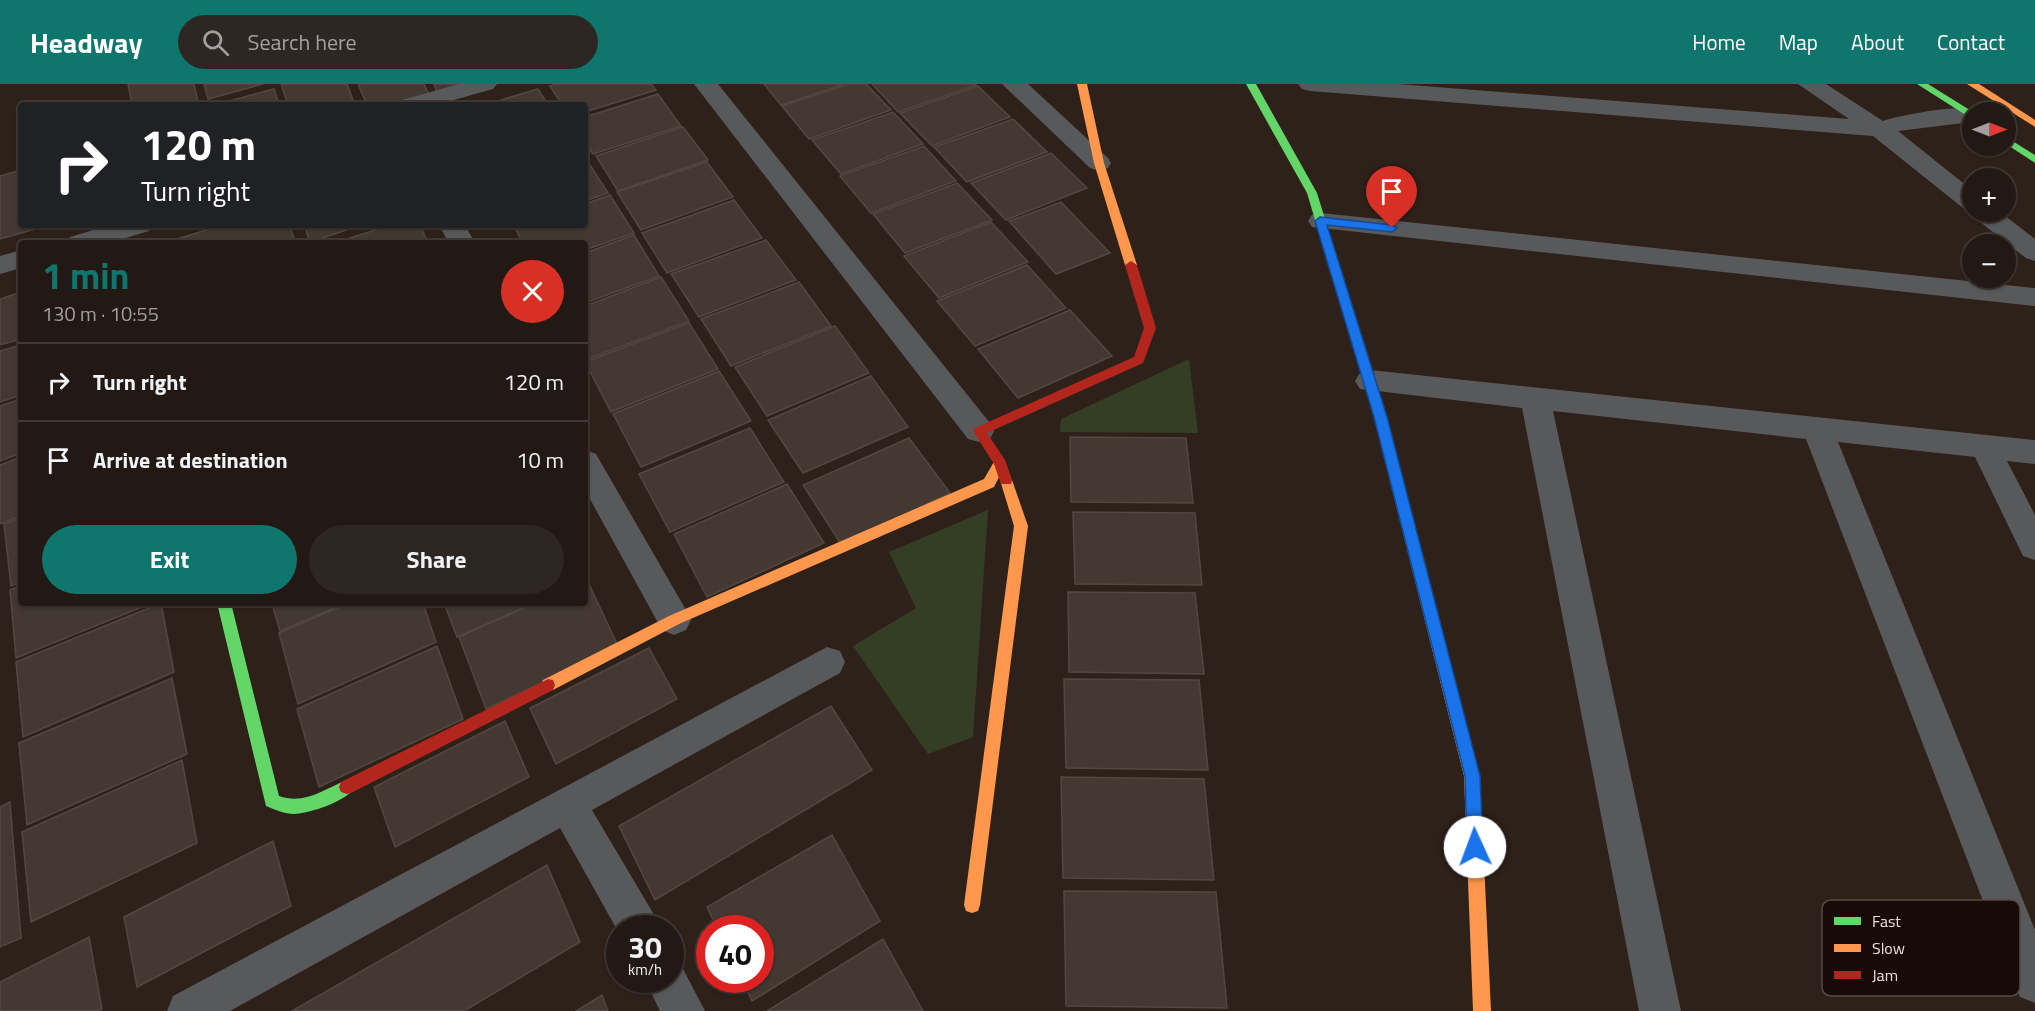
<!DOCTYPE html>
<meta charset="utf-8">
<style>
:root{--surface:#221914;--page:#2e2622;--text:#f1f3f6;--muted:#a2a0a0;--line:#3f3834;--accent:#0f766e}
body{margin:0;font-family:"Titillium Web",sans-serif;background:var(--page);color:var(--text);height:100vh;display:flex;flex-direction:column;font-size:22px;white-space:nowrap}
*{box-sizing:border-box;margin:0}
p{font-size:20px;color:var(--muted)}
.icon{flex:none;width:33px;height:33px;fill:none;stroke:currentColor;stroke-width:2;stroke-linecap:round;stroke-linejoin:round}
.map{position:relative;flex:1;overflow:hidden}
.sheet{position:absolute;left:18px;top:156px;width:570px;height:366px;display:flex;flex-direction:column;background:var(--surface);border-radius:6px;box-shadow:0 2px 4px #0004,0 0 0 2px var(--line)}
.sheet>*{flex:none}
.banner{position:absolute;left:18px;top:18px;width:570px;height:126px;border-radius:6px;box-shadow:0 2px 4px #0004,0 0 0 2px var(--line);background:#202124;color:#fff;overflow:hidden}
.needle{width:39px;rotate:90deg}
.buttons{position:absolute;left:1962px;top:18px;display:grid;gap:12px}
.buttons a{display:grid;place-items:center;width:54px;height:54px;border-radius:50%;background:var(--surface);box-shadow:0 2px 4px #0004,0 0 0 2px var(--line);font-size:30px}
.speed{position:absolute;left:606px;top:831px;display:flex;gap:12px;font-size:30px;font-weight:700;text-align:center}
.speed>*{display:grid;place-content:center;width:78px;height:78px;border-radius:50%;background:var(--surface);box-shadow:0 2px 4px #0004,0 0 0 2px var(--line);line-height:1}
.speed small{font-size:15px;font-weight:400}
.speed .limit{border:9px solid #d22;background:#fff;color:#111}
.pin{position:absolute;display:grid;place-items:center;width:51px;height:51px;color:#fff;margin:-62px -26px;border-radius:50% 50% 50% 0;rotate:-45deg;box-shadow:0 0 6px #0007}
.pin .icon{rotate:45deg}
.me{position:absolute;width:66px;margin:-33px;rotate:358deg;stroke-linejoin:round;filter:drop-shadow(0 0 4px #0008)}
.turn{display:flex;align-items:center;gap:21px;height:126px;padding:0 24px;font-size:27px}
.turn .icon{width:78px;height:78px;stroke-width:2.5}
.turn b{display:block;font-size:42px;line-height:51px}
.round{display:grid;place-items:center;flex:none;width:63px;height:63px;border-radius:32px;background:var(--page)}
.head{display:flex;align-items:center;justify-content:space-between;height:102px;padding:0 24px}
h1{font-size:36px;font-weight:700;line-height:45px;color:var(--accent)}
.button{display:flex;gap:12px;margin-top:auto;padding:12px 24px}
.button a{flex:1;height:69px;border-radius:36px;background:var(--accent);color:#fff;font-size:24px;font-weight:700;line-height:69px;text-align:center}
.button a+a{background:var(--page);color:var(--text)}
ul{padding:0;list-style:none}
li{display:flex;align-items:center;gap:18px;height:78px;padding:0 24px;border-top:2px solid var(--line)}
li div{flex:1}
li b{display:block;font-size:22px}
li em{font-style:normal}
header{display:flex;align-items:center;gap:36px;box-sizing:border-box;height:84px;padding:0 30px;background:var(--accent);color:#fff}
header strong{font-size:28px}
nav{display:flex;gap:33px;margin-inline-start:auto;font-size:21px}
.search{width:420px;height:54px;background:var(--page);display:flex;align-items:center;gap:15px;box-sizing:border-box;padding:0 21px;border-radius:33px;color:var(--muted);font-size:22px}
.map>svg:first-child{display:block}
</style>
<header>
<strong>Headway</strong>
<div class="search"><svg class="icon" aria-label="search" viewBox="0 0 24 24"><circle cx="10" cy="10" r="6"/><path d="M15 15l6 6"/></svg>Search here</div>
<nav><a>Home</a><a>Map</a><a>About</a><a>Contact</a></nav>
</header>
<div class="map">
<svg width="2035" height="927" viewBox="0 0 2035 927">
<rect width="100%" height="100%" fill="#2e211a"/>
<g fill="#343e25">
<path d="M1189,275L1198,349L1060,348L1061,335Z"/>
<path d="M988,426L973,653L928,670L853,562L916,524L889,468Z"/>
</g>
<g fill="#433932" stroke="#524841" stroke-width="1.5">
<path d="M128,0H194L198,18L187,21H132Z"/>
<path d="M204,0H263L208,15Z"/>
<path d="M281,0H347L355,21H288Z"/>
<path d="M358,0H424L430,13L404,21H367Z"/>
<path d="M434,0H473L438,10Z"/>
<path d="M556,0H651L656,6L585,28V21H562L550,2Z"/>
<path d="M764,0H844L781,21Z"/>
<path d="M849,0H866L891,26L809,55L782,22Z"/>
<path d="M872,0H975L976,1L898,28Z"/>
<path d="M978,2L1010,33L932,62L900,29Z"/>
<path d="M274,5L279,21H214Z"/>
<path d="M538,5L548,21H484Z"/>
<path d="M658,10L681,42L593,70L585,57V33Z"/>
<path d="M893,28L923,60L841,90L812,56Z"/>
<path d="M1013,35L1047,68L967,98L934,63Z"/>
<path d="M683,43L708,76L618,107L596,72Z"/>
<path d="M924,62L956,97L871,129L840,92Z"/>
<path d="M1051,69L1087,104L1006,136L971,99Z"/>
<path d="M585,73L608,109L585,117Z"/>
<path d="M707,78L733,113L641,146L617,108Z"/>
<path d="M21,86V141H50L0,155V92Z"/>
<path d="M957,99L992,136L905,169L873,130Z"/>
<path d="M610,111L634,149L585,166V159H523L515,144L522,141H585V120Z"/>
<path d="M734,116L762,154L667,189L642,149Z"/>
<path d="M1061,118L1110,169L1056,190L1009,137Z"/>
<path d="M991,138L1028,178L939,214L904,172Z"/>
<path d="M222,141H289L296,159H178L177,155Z"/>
<path d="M304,141H362L310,158Z"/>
<path d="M390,141H420L428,159H335Z"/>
<path d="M634,151L659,192L585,219V169Z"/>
<path d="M766,156L796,196L699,233L671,190Z"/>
<path d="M1027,181L1066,224L975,262L937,217Z"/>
<path d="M661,193L689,237L585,276V222Z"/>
<path d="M799,198L831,242L731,282L701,235Z"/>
<path d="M21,208V255L0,261V215Z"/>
<path d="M1070,226L1112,272L1018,314L978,265Z"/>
<path d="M689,239L718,285L611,328L585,278Z"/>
<path d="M835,242L869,289L767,332L735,283Z"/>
<path d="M21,261V311L0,318V267Z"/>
<path d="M719,287L751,337L641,383L613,330Z"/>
<path d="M871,292L908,343L803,389L768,336Z"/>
<path d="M21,315V369L0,377V322Z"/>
<path d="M750,344L784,398L670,448L639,390Z"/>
<path d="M1070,353L1186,354L1193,419L1071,418Z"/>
<path d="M909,354L950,409L841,460L803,401Z"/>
<path d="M21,373V432L0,440V381Z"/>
<path d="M787,400L824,459L707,513L674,450Z"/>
<path d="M1073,428L1195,429L1202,501L1075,500Z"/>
<path d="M21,434V498L11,502L4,440Z"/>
<path d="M587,496L618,562L486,625L459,553L535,519H585Z"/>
<path d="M21,502V519H152L16,574L10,506Z"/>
<path d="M1068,508L1195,509L1204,590L1069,588Z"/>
<path d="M161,519L174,588L23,653L16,578Z"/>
<path d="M272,519H346L280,547Z"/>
<path d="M349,519H423L436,558L298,620L279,549Z"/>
<path d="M444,519H534L457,553Z"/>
<path d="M437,562L463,635L319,703L297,625Z"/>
<path d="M649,564L677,615L556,680L530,624Z"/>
<path d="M172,594L187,670L27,741L19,659Z"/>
<path d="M1064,595L1199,596L1208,686L1066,684Z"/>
<path d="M831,622L872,686L655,816L619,742Z"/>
<path d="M505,637L529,693L395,763L374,703Z"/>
<path d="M182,676L197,759L31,838L22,748Z"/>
<path d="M1061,693L1204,695L1214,796L1063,794Z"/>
<path d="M10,718L21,854L0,863V723Z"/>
<path d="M832,751L880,837L752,917L742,896H760V844H717L707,823Z"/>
<path d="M273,757L291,822L137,903L124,833Z"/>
<path d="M547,781L580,858L464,927H292Z"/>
<path d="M1064,807L1216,808L1227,924L1066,922Z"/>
<path d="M89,853L102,925L98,927H0V898Z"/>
<path d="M883,855L923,927H767Z"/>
<path d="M602,911L608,927H576Z"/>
</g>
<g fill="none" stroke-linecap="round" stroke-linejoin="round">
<g fill="#57595b" fill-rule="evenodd">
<path d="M459,0H497L493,5L436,21H398L402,16Z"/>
<path d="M694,0H718L990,339L994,347L990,355L979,358L968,355Z"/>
<path d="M1002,0H1028L1108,74L1111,79L1108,84L1099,87L1090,84Z"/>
<path d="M1298,0H1398L1849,35L1798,0H1826L1883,37C1901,31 1968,18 1980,28H1972V38L1898,47L1972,106V128H2000L2035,155V177L2026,174L1975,134L1971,128L1972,126L1963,124L1873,52L1310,7L1302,5Z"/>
<path d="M1321,129L2035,204V222L1312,143L1308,137L1312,131Z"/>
<path d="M110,141H153L149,147L109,159H66L70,153Z"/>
<path d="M439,141H465L475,159H449Z"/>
<path d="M21,166V184L0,190V172Z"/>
<path d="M1370,286L2035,356V380L2007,377L2035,431V476L2023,472L1975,373L1838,358L2035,846V919L2020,913L2014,898L1806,355L1553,327L1681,927H1639L1522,324L1360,305L1355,297L1360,289Z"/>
<path d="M585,366L596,370L686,526L691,536L686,546L674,551L662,546L585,406Z"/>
<path d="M827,563L840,567L845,578L840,589L592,726L653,829L658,844H620V851L560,744L230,927H167L173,912Z"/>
<path d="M670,877L681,881L705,927H660L645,896H670Z"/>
</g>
<g fill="#63d668" fill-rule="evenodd">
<path d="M1246,0H1256L1317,109L1386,333L1445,561L1443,565L1438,567L1433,565L1431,561L1374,333L1307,109Z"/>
<path d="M1917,0H1928L1973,28L1972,35Z"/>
<path d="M2006,53L2035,71V79L2006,60Z"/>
<path d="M217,519H231L279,712C305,721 324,705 347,696L353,698L355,703C349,716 309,730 294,730C284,730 276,726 266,722Z"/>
</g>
<g fill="#ff974d" fill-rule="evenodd">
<path d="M1077,0H1087L1104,79L1137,181L1135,184H1127L1125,181L1094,79Z"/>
<path d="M1967,0H1979L2035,36V43Z"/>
<path d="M1000,374L1006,379L994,403L679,540L553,606L548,607L543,606L541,601L543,596L669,532L984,395L995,376Z"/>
<path d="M1006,391L1012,396L1028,442L980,821L978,827L972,829L966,827L964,821L1014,442L1000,396Z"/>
<path d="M1438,555L1443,557L1445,561L1480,692L1491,927H1473L1464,692L1431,561L1433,557Z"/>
</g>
<g fill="#b3261e" fill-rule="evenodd">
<path d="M1131,177L1137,181L1156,244L1143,279L987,349L1005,376L1012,396L1011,400H1001L994,380L973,347L975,344L1134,273L1144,244L1125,181Z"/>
<path d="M548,595L553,596L555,601L553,606L353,708L347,710L341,708L339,703L341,698Z"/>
</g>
</g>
<path fill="#1a73e8" stroke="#114b97" stroke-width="1.5" d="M1320,133L1392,141L1397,144L1392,148L1327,141L1387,333L1480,692L1483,763L1481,768L1475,770L1469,768L1467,763L1465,692L1374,333L1315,137Z"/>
<rect x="1822" y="816" width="198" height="96" rx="9" fill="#160b06" stroke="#574a44" stroke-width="1.5"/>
<rect x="1834" y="833" width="27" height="8" fill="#63d668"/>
<rect x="1834" y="860" width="27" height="8" fill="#ff974d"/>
<rect x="1834" y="887" width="27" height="8" fill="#b3261e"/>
<g font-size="16" fill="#eeddd5">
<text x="1872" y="843">Fast</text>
<text x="1872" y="870">Slow</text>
<text x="1872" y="897">Jam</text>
</g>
</svg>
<div class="buttons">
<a><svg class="needle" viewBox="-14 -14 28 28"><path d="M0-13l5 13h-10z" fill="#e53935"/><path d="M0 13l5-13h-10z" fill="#a2a0a0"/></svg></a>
<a>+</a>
<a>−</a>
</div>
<div class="speed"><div>30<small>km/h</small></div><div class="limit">40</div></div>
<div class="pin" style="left:1392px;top:144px;background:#d93025"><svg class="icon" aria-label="arrive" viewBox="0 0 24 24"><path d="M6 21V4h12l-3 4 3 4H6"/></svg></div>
<svg class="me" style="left:1475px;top:763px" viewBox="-20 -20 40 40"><circle r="19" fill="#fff"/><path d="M0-13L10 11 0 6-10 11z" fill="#1a73e8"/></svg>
<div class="banner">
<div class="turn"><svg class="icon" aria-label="right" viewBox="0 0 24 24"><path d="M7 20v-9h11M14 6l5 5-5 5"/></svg><div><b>120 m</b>Turn right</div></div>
</div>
<section class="sheet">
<div class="head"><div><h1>1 min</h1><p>130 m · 10:55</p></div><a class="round" style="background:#d93025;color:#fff"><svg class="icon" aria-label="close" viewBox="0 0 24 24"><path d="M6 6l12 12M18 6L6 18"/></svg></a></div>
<ul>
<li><svg class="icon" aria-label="right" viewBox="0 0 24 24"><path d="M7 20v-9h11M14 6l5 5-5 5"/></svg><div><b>Turn right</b></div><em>120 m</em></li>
<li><svg class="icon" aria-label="arrive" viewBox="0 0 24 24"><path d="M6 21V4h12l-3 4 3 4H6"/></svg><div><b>Arrive at destination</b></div><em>10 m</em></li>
</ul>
<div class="button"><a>Exit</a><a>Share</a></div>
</section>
</div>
